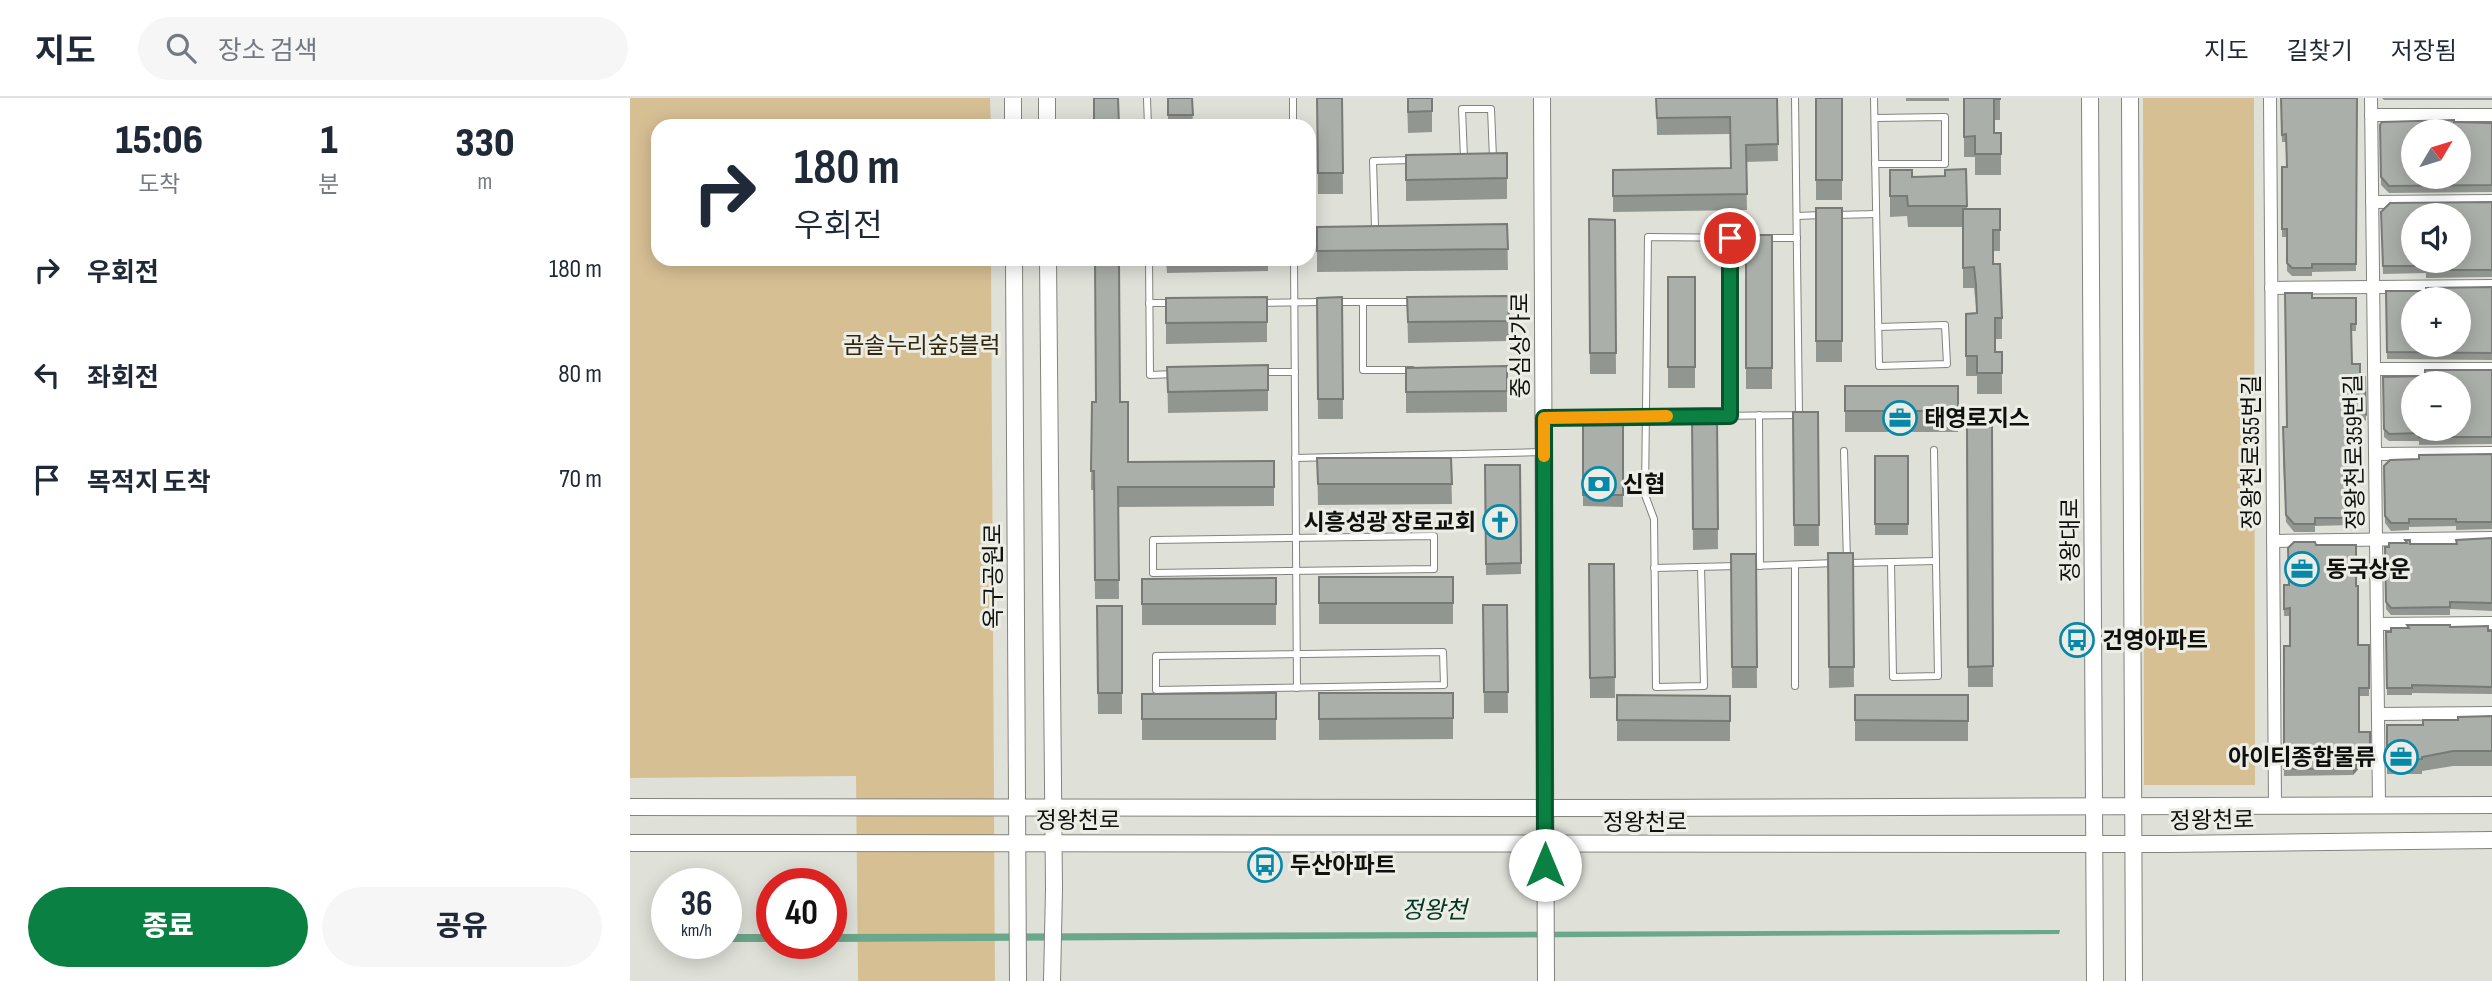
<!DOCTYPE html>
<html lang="ko">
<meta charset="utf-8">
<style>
:root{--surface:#fff;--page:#f6f6f7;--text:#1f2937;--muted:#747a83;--line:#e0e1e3;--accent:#0b8043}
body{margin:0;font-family:"Sofia Sans Condensed","Noto Sans KR",sans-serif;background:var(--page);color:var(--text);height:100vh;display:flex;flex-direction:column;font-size:26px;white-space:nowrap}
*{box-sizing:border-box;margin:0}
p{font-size:23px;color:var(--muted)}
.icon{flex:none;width:38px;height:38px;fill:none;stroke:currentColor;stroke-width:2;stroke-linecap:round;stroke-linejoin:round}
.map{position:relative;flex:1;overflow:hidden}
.side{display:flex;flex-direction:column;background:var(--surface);width:630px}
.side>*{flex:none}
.banner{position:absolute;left:21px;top:21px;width:665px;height:147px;border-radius:21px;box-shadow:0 4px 18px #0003;background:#fff;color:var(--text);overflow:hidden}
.needle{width:46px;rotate:52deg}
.tools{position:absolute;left:1771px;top:21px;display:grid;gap:14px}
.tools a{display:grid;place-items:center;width:70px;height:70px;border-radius:50%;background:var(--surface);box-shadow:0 4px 18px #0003;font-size:35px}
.speed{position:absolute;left:21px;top:770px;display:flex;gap:14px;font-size:35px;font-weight:700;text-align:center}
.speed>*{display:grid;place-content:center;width:91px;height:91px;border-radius:50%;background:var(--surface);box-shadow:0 4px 18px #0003;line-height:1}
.speed small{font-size:18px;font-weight:400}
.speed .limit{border:10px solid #d22;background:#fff;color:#111}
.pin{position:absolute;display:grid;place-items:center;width:60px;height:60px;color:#fff;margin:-30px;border:4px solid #fff;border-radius:50%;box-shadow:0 2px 7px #0007}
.me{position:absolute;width:77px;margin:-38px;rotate:0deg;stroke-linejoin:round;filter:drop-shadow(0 0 5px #0008)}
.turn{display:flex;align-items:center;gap:24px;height:147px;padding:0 28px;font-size:32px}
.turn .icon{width:91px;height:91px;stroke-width:2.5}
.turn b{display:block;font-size:49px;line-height:60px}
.eta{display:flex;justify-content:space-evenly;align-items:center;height:119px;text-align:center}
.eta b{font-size:42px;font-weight:800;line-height:49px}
.button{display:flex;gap:14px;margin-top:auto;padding:14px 28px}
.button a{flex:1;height:80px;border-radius:42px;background:var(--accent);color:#fff;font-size:28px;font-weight:800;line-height:80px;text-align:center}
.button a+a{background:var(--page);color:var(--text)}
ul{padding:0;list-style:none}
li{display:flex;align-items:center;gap:21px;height:105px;padding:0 28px}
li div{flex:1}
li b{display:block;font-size:26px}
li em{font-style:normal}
header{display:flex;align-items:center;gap:42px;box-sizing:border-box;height:98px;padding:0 35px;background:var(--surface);border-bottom:2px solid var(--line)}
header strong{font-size:33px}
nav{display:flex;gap:38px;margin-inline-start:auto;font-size:24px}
.search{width:490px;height:63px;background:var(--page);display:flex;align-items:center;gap:18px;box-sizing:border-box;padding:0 24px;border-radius:38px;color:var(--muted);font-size:26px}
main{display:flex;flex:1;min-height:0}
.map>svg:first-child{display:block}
</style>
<header>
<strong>지도</strong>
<div class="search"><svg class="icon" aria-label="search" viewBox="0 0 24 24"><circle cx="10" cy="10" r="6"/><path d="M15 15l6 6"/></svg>장소 검색</div>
<nav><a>지도</a><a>길찾기</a><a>저장됨</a></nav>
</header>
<main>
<section class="side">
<div class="eta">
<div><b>15:06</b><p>도착</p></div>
<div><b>1</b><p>분</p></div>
<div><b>330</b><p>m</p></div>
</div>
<ul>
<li><svg class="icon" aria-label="right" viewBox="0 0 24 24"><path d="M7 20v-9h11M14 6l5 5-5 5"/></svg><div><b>우회전</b></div><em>180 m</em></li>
<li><svg class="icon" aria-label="left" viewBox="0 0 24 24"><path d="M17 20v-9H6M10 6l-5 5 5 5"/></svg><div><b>좌회전</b></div><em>80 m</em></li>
<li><svg class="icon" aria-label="arrive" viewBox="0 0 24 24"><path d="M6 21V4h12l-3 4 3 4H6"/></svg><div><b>목적지 도착</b></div><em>70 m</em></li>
</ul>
<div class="button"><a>종료</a><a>공유</a></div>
</section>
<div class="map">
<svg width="1862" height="883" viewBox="0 0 1862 883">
<rect width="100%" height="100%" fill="#dfe1d9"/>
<g fill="#d7bf94">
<path d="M0,0H360L361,28H28V161H361L365,883H228L226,678L0,680Z"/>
<path d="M1513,0H1624L1625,687H1514Z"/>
</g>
<g fill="#6ba78b">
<path d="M1430,832L1429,836L201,844V836Z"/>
<rect x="96" y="836" width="46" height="8"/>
</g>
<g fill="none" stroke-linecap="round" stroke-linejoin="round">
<g stroke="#82847d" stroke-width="8">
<g id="service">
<path d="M663,0V28"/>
<path d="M1244,0L1249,268L1317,266L1315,227L1248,229"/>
<path d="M517,1L518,28"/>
<path d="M1245,20L1315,19V66H1245"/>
<path d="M834,60L832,11H861L863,60H858"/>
<path d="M1206,117L1246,116"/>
<path d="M1167,118L1192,117"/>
<path d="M745,130L743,63L781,62"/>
<path d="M679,132H693"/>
<path d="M1100,140V318"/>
<path d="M1134,140H1167"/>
<path d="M519,161L520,277L544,276"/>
<path d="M664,161L667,590"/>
<path d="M707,204H783"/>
<path d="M733,204V272H782"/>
<path d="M519,205H542"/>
<path d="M630,205L692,204"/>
<path d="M632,274H665"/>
<path d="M1129,317L1130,468"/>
<path d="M1079,318L1169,317L1165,0"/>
<path d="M914,320L1068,318"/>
<path d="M1214,353L1217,463"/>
<path d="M665,360L912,354"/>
<path d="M804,438V471L523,475V442Z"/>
<path d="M1261,464L1263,579L1308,578L1304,352"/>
<path d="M1217,465L1306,463"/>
<path d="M1165,467V588"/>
<path d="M1119,468L1206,465"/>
<path d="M1071,469L1074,588L1026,589L1024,421L1015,397L1018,139L1123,140"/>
<path d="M1024,470L1108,468"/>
<path d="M813,554L814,587L526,592V558Z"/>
</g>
</g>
<g stroke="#82847d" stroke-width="14">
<g id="minor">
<path d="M1640,0L1645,708"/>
<path d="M1741,0L1749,707"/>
<path d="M1741,17H1862"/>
<path d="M1742,104L1862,103"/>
<path d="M1641,190L1862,188"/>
<path d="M1744,271H1862"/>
<path d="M1745,356L1862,355"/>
<path d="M1643,443L1862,440"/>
<path d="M1747,526L1862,525"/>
<path d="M1748,616L1862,615"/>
</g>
</g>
<g stroke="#82847d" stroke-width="18">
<g id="tertiary">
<path d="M383,0V28"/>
<path d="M417,0V28"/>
<path d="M912,0L916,883"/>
<path d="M1460,0L1465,883"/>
<path d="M1500,0L1504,883"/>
<path d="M384,161L388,883"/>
<path d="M418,161L424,791L422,883"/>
<path d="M0,709L988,710L1862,707"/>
<path d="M0,745L1540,746L1862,742"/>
</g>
</g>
<use href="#service" stroke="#fff" stroke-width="6"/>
<use href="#minor" stroke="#fff" stroke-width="12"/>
<use href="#tertiary" stroke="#fff" stroke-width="16"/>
</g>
<g fill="#929691">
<path d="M538,0H562L563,28H538Z"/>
<path d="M687,0H712L713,96H688Z"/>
<path d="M777,0H802V34L778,35Z"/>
<path d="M1026,0H1147L1148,63L1116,64L1117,112L983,114V72L1101,70L1100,36L1027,37Z"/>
<rect x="1186" y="0" width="26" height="102"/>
<rect x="1276" y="0" width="43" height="3"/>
<path d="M1334,0H1370V22H1364V35H1371V77H1345V59H1334Z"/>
<path d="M1651,0H1727L1726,173L1682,174V178H1662L1657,173V139H1652V77L1657,69L1656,44H1652Z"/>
<path d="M1752,0H1862V2H1754Z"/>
<path d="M1824,24L1862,25V94L1759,95L1751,87L1750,27Z"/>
<path d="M877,55V101L776,103V57Z"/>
<path d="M1336,71L1337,111H1370V153H1363V166L1372,220V241H1365V254H1372V296H1347V278H1336V216L1346,215V208L1344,190H1333V129H1278L1277,118L1260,119V72L1282,79L1315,78Z"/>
<path d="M1862,104V179L1796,180V175L1753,176L1751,114Z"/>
<rect x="1186" y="110" width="26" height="154"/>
<path d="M959,121L985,122L986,276H960Z"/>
<path d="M877,126L878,172L687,174V129Z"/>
<rect x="1116" y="137" width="26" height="154"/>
<path d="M536,161H638V173L537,175Z"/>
<rect x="1038" y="179" width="27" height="111"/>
<path d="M1862,189V262L1757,261L1756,193H1796Z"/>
<path d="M878,198L879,243L778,245L777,199Z"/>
<path d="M637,199V244L536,246V200Z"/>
<path d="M712,199L713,321H688L687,200Z"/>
<path d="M1682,200H1726V233H1721L1722,266L1730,279H1735L1736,323L1730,318V361H1723L1725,423L1721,427L1685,428V434H1664L1656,424L1653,362L1657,329Z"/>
<path d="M638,267V313L538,315L537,269Z"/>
<path d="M877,268V314L776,315V270Z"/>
<path d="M1862,272V346L1789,347V343H1759L1754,339L1753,279L1795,278Z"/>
<rect x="1215" y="288" width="113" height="46"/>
<path d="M462,304H490L498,364L644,363V408L488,409L489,501H465L464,392H461Z"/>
<path d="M1163,314H1188L1189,448H1164Z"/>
<path d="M1087,317L1088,451L1063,452L1062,318Z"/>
<path d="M953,325H993V409L953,408Z"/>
<path d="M1337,327H1362L1363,589H1338Z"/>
<path d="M1862,356V431L1826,432V428L1779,429V432L1761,433L1755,425L1754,368L1789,361Z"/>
<rect x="1245" y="358" width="33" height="79"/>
<path d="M687,360H821L822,406L688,407Z"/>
<path d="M855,367H890L891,476L856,477Z"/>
<path d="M1862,440V513L1820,511V517H1761L1756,511L1755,449H1759L1775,445V442L1780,446H1827Z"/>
<path d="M1686,447L1726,488L1728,547H1739V598H1729V634L1740,658L1723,677L1654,678V548H1660V518H1654V487H1658Z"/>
<path d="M1198,455H1223L1224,589L1199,590Z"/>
<path d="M1101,456H1126L1127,590H1102Z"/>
<path d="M959,466H984L985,600H960Z"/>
<rect x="689" y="479" width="134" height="47"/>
<path d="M646,480V527H512V481Z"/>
<path d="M853,507H877L878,615H854Z"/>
<path d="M467,508H492V616H468Z"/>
<path d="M1777,527L1820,529L1862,533V596L1782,595V597H1757L1756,534H1761L1777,530Z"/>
<path d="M646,595V642H512V596Z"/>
<path d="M689,595H823V641L689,642Z"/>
<path d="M987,597L1100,598V643H987Z"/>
<rect x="1225" y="597" width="113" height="46"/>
<path d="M1862,618V668H1823L1792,673V676H1757V627H1793L1828,622Z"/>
</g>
<g fill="#777a76">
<path d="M1725,416V423L1721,427V420Z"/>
<path d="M1740,651V658L1723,677V670Z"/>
</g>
<g fill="#aaafa9" stroke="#777a76" stroke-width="2" fill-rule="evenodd">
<path d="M464,0H488L489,28H464Z"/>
<path d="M538,0H562L563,17H538Z"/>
<path d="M687,0H712L713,75H688Z"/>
<path d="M778,0H802V13L778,14Z"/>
<path d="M1026,0H1147L1148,46L1116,47L1117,96L983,98V72L1101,70L1100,19L1027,20Z"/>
<rect x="1186" y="0" width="26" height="82"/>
<path d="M1334,0H1370V1H1364V35H1371V56H1345V38L1334,39Z"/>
<path d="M1651,0H1727L1726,166H1682V170H1662L1657,165V131H1652V69H1657L1656,36L1652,37Z"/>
<path d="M1824,22V24L1862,25V87L1759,88L1751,79L1750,27L1752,24ZM1783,33H1829V79H1783Z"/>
<path d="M877,55V80L776,82V57Z"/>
<path d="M1336,71L1337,108H1278L1277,98H1260V72H1282V79L1315,78V72Z"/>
<path d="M1862,104V172H1796V168H1753L1751,114L1760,105ZM1783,117H1829V163H1783Z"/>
<rect x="1186" y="110" width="26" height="133"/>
<path d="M1333,111H1370V132H1363V166H1370L1372,220H1365V254H1372V275H1347V258H1336V216L1347,215L1346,187L1344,169L1333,170Z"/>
<path d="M959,121L985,122L986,255H960Z"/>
<path d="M877,126L878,151L687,153V129Z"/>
<rect x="1116" y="137" width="26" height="133"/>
<path d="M465,161H489L490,304H498V364L644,363V389H488L489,482H465L464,373H461L462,304H466Z"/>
<rect x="1038" y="179" width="27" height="90"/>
<path d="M1862,189V255L1757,254L1756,193H1796V190ZM1783,201H1829V247H1783Z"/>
<path d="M1655,195H1682V200H1726V226H1721L1722,266H1730V279H1735L1736,316L1729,310L1730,353H1722L1725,416L1721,420H1685V426H1664L1656,417L1653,329H1657Z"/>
<path d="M878,198L879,223L778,224L777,199Z"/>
<path d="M637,199V224L536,225V200Z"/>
<path d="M712,199L713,301H688L687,200Z"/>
<path d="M638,267V292L538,294L537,269Z"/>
<path d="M877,268V293L776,294V270Z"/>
<path d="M1795,272H1862V339H1789V335L1759,336L1754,331L1753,279L1795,278ZM1783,285H1829V331H1783Z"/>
<rect x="1215" y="288" width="113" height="25"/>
<path d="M1163,314H1188L1189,427H1164Z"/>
<path d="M1087,317L1088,431H1063L1062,318Z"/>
<rect x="953" y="325" width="40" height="72"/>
<path d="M1337,327H1362L1363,568L1338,569Z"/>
<path d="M1862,356V424H1826V421H1779V425H1761L1755,418L1754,368L1760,362L1789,361V357Z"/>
<rect x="1245" y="358" width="33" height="68"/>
<path d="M687,360H821L822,386H688Z"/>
<path d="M855,367H890L891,465L856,466Z"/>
<path d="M1862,440V505L1820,504V509L1761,510L1756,504L1755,449H1759V445H1777L1775,442H1780V446H1827L1826,442Z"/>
<path d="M1664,444H1685L1686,447H1726V488H1728V547H1739V590H1729V634H1740V651L1723,670L1654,671V548H1660V510L1654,511V487H1659L1658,450Z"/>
<path d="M1198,455H1223L1224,569H1199Z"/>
<path d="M1101,456H1126L1127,569H1102Z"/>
<path d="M959,466H984L985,579L960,580Z"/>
<rect x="689" y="479" width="134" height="26"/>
<path d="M646,480V506H512V481Z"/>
<path d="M853,507H877L878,594H854Z"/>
<path d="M467,508H492V595H468Z"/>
<path d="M1777,527H1820V529L1858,528V533H1862V589L1782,587V590H1757L1756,534H1761V530H1779Z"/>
<path d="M646,595V621H512V596Z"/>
<path d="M689,595H823V620L689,621Z"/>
<path d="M987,597L1100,598V623L987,622Z"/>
<path d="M1225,597H1338V623L1225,622Z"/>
<path d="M1862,618V653H1823L1792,659V661L1757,662V627H1793V622H1828V619Z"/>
</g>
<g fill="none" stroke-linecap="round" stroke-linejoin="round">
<g stroke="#07532c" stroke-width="18">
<path id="route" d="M915,767L914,320L1100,318V140"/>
</g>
<use href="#route" stroke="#0b8043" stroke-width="12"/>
<path stroke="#f59e0b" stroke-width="12" d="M914,358V320L1037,318"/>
</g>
<defs>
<g id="office-ring" transform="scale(1.75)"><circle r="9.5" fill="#eceee6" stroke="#0688aa" stroke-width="1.5"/><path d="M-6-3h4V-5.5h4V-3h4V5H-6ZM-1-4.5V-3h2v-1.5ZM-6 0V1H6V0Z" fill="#0688aa"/></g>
<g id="bank-ring" transform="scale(1.75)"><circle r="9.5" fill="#eceee6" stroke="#0688aa" stroke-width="1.5"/><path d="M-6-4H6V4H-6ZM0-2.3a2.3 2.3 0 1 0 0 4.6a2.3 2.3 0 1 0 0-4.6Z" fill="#0688aa"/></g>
<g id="church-ring" transform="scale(1.75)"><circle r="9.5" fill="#eceee6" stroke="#0688aa" stroke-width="1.5"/><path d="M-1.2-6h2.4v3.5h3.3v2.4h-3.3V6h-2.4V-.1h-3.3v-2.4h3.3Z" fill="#0688aa"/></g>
<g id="bus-ring" transform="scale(1.75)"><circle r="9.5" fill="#eceee6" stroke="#0688aa" stroke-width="1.5"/><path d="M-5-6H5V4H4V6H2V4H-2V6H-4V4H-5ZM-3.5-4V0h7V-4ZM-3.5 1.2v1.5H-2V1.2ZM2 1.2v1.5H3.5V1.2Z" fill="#0688aa"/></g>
</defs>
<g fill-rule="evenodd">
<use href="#office-ring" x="1270" y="320"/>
<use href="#bank-ring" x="969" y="386"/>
<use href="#church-ring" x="870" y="424"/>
<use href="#office-ring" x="1672" y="471"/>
<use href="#bus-ring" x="1447" y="542"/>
<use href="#office-ring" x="1771" y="659"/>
<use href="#bus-ring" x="635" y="767"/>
</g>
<g text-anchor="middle" stroke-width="6" stroke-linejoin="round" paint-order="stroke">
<g font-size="23" fill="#34270f" stroke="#eceee6">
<text x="292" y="255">곰솔누리숲5블럭</text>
</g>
<g font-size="23" fill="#10110f" stroke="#eceee6">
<text transform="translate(890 247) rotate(-90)" y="8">중심상가로</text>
<text transform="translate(1621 354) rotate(-90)" y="8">정왕천로355번길</text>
<text transform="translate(1724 354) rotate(-91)" y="8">정왕천로359번길</text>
<text transform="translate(1440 442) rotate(-90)" y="8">정왕대로</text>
<text transform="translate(363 478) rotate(-90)" y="8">옥구공원로</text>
<text x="448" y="730">정왕천로</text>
<text transform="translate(1582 722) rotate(-1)" y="8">정왕천로</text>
<text x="1015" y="732">정왕천로</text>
</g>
<g font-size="23" font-weight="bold" fill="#10110f" stroke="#eceee6" text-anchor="start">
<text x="1294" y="328">태영로지스</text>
<text x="993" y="394">신협</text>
<text x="846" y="432" text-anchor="end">시흥성광 장로교회</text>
<text x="1696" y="479">동국상운</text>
<text x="1472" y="550">건영아파트</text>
<text x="1746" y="667" text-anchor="end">아이티종합물류</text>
<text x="660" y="775">두산아파트</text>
</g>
<g font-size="24" font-style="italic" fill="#003623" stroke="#eceee6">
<text x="804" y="820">정왕천</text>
</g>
</g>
</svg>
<div class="tools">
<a><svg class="needle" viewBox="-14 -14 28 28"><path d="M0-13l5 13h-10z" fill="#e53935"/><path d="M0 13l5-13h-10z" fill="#747a83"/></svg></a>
<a><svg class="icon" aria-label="sound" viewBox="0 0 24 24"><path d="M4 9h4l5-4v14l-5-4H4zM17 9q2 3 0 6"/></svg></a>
<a>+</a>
<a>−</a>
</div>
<div class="speed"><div>36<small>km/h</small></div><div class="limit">40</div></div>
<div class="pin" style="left:1100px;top:140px;background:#d93025"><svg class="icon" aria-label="arrive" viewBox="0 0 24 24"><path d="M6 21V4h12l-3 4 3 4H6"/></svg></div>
<svg class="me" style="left:915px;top:767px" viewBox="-20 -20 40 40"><circle r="19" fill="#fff"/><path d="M0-13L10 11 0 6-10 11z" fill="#0b8043"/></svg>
<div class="banner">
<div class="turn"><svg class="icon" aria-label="right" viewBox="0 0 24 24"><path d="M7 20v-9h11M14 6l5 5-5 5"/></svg><div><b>180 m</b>우회전</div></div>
</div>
</div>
</main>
